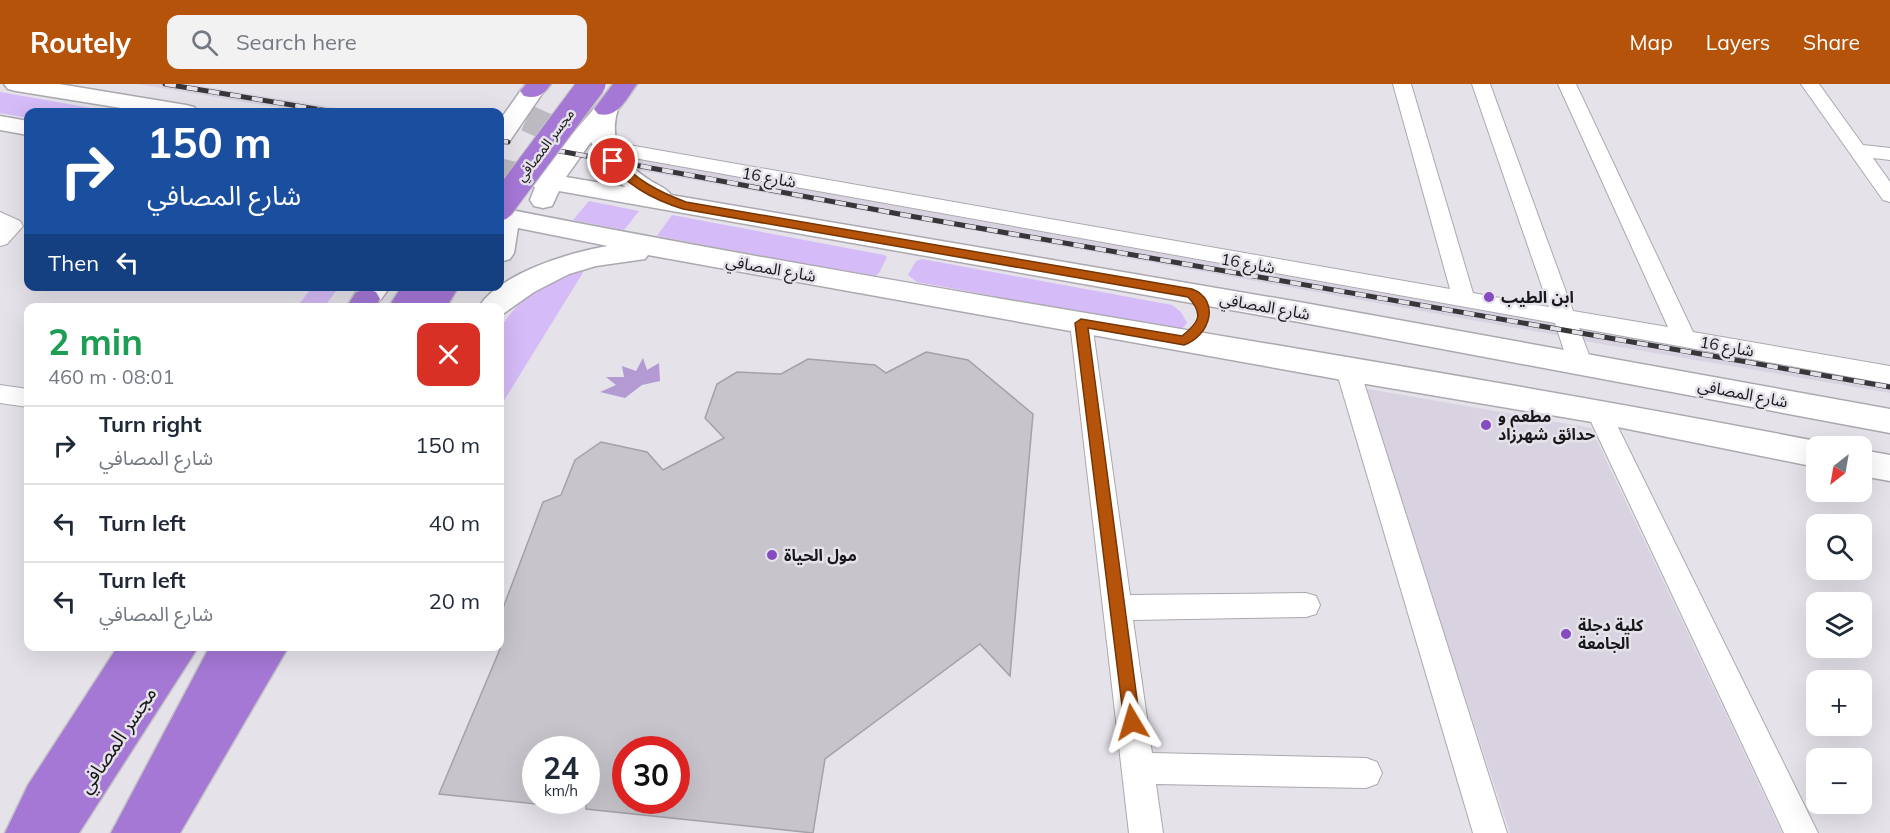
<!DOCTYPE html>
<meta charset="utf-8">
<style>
:root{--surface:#fff;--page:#f2f2f3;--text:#1f2937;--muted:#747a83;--line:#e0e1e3;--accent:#b45309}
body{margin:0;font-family:Mulish,"Noto Sans Arabic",sans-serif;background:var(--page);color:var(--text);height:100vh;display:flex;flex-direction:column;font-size:22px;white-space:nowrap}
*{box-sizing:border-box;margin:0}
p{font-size:20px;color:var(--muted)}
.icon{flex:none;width:33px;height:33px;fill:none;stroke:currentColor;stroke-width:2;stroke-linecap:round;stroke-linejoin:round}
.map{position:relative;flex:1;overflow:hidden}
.panel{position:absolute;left:24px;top:219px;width:480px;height:348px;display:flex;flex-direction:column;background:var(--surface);border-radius:12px;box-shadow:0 6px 24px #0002}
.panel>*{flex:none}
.top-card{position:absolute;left:24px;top:24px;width:480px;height:183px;border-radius:12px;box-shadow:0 6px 24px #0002;background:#1a4fa0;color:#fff;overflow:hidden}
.needle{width:39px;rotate:211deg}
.tools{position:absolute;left:1806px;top:352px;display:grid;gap:12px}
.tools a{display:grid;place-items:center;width:66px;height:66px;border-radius:12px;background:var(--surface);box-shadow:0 6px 24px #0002;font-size:30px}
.speed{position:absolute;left:522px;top:652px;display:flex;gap:12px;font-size:30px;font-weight:700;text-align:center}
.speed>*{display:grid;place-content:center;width:78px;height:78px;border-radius:50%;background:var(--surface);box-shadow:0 6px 24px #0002;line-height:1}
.speed small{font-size:15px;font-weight:400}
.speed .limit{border:9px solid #d22;background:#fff;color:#111}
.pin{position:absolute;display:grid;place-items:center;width:51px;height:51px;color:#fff;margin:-26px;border:3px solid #fff;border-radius:50%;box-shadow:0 2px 6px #0007}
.me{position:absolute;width:66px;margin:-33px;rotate:353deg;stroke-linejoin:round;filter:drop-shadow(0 0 4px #0008)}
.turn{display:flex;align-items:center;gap:21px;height:126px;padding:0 24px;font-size:27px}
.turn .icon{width:78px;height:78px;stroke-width:2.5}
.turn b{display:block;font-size:42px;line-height:51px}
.then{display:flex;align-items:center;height:57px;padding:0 24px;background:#0003;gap:12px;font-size:22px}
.round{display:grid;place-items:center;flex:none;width:63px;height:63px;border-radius:12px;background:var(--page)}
.head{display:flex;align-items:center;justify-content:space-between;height:102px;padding:0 24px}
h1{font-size:36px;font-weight:700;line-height:45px;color:#1e9e55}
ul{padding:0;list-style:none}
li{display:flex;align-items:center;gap:18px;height:78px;padding:0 24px;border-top:2px solid var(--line)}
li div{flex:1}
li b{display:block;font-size:22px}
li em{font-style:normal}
header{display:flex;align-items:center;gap:36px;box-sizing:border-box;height:84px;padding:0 30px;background:var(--accent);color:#fff}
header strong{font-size:28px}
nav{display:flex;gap:33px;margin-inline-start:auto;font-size:21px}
.search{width:420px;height:54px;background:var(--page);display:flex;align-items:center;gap:15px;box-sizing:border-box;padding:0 21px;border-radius:12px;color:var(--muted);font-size:22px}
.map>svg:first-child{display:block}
</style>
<header>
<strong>Routely</strong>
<div class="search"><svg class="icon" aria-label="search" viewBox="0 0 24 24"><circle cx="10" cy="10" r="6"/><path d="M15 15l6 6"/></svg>Search here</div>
<nav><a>Map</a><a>Layers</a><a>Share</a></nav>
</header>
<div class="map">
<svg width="1890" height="749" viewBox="0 0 1890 749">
<rect width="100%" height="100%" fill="#e5e2ea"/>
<g fill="#d9d3e1">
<path d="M137,0H187L362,28H304Z"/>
<path d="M621,72L1363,206L1559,239L1561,252L626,84Z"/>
<path d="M1574,241L1890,296V309L1578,256Z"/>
<path d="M1363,304L1591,344L1782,749H1510Z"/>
</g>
<g fill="#d5bbf7">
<path d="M0,8L114,28H28V34L0,29Z"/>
<path d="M589,117L639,127L624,146L573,136Z"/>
<path d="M672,131L884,171L887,173L879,189L874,193L657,152Z"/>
<path d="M922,175L1172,221L1181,228L1187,239L1181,246L917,198L908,191L916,177Z"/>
<path d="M584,187L500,323V245C518,213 549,196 584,187Z"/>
<path d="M312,203V202L339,203L324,223H297Z"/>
</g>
<path fill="#b39ad3" d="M643,274L647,286L659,279L660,297L642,301L625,314L600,308L616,301L606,293H624L622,282L636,287Z"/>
<path fill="#c7c4cb" stroke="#a4a1a8" stroke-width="1.5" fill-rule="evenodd" d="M926,268L968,276L1033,330L1010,592L980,560L825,675L813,749L586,725V666H536V720L439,710L500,565V532L543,418L561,411L575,376L601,358L647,368L663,386L724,354L705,334L717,300L737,288L781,290L808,275L875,281L886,289ZM626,666H676V717H626Z"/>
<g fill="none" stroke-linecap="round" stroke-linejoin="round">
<g stroke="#bcb9c0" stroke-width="27" stroke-dasharray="27 14" stroke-linecap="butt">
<path d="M527,34L547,43L570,44"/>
<path d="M500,88L533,95"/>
</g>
<g stroke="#aba8af" stroke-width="2">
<g id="street">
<path d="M1393,0H1411L1473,209L1549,223L1472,0H1490L1573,227L1668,243L1558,0H1576L1693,248L1890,282V300L1579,244L1592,279L1588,285L1580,287L1572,285L1568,279L1555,239L606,69L599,67L596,63L599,59L606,57L1450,205Z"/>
<path d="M1801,0H1819L1863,61L1890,64V76L1873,74L1890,98V118L1883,116Z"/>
<path d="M0,128L20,137L23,142L7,160L0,162Z"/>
<path d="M1081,231L1089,233L1092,239L1130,511L1306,509L1316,512L1320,521L1316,530L1306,533L1133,536L1152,669L1366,674L1377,678L1382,689L1377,700L1366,704L1156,700L1163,749H1129L1070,239L1073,233Z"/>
<path d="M1348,277L1356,280L1360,286L1507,749H1473L1336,286L1340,280Z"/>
<path d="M0,301L28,305V323L0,319Z"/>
<path d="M1598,318L1607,321L1610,327L1818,749H1784L1586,327L1589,321Z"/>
</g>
</g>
<g stroke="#aba8af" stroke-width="3">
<g id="secondary">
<path d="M4,0H59L186,21L194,23L198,28H146L16,7L8,5Z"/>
<path d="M532,0L540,2L544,7L509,58L500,60V36L524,2Z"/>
<path d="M606,18L614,20L618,25C608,56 622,78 648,95C656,101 666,103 671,111L1299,218L1890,325V349L1299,238L559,107L552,122L543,124L534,122L530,116L535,103L524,101L520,95L524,89L533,87L542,89L561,63L598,20ZM591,58L607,86L625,103L566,93Z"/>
<path d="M0,32L28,37V51L0,46Z"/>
<path d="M506,125C941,211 1381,273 1816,357L1829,363H1816V383L1598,339L1348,297L648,171L645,175L596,182L569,190L534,208L500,232V224H478C498,190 570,168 608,162L518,144L514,169L510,175L500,178V126Z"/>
<path d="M360,202H390C381,217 374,227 356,222L352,215Z"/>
<path d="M1862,366L1890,371V397L1862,392Z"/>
</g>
</g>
<g stroke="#c3c3c3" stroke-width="3">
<g id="highway">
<path d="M526,0H551C543,11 537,15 524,12L520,7Z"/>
<path d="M613,0H637C626,15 618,35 598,30L594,25Z"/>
<path d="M402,202H459L446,224H388Z"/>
<path d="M366,205L376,208L380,215L375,224H346L356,208Z"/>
<path d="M118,562H199L79,749H5L28,701Z"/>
<path d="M210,562H289L180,749H111Z"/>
</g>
</g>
<use href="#street" fill="#fff" fill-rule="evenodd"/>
<use href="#secondary" fill="#fff" fill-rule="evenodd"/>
<use href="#highway" fill="#a578d6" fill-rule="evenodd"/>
<g stroke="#373639" stroke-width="5">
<g id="rail">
<path d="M165,0L334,28"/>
<path d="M500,57L508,58"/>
<path d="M554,66L910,132L1890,303"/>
</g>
</g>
<use href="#rail" stroke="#e5e2ea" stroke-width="4" stroke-dasharray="11" stroke-linecap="butt"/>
<g stroke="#c3c3c3" stroke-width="29" stroke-linecap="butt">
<path id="highway-bridge" d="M500,123L592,0"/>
</g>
<use href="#highway-bridge" stroke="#a578d6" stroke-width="27"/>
</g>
<path fill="#b45309" stroke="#753606" stroke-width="1.5" d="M609,74H617C636,96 659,108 686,118L1192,205C1221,216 1210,252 1184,261L1088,244L1140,638L1138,644L1132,646L1126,644L1124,638L1075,239L1081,235L1182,252C1198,239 1205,231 1188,213L683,125C654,116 626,101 608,77Z"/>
<g fill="#874bc1" stroke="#e5e2ea" stroke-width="2">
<circle cx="1489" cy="213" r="6"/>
<circle cx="1486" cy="341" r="6"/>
<circle cx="772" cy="471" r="6"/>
<circle cx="1566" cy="550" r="6"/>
</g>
<g text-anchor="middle" stroke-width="5" stroke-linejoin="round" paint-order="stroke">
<g font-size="14" fill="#181719" stroke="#e5e2ea">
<text transform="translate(545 61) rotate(-53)" y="5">مجسر المصافي</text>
</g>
<g font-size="16" fill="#181719" stroke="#e5e2ea">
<text transform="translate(769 93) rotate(10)" y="6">شارع 16</text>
<text transform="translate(1248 179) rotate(10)" y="6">شارع 16</text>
<text transform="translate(771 184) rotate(10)" y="6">شارع المصافي</text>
<text transform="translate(1265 222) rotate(10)" y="6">شارع المصافي</text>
<text transform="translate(1727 262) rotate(10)" y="6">شارع 16</text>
<text transform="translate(1743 309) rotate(11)" y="6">شارع المصافي</text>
</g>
<g font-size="16" font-weight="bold" fill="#181719" stroke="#e5e2ea" text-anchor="start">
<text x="1501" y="219">ابن الطيب</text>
<text x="1498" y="338">مطعم و<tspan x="1498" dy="18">حدائق شهرزاد</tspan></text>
<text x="784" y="477">مول الحياة</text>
<text x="1578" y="547">كلية دجلة<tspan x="1578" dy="18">الجامعة</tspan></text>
</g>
<g font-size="20" fill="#181719" stroke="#e5e2ea">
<text transform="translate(117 656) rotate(-56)" y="7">مجسر المصافي</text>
</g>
</g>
</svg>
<div class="tools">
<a><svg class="needle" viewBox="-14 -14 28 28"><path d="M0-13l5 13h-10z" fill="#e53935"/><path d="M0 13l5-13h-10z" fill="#747a83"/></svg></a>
<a><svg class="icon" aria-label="search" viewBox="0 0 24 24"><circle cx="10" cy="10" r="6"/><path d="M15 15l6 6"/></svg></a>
<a><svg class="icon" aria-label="layers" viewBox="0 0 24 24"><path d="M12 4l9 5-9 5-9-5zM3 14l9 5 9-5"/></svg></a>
<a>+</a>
<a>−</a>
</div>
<div class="speed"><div>24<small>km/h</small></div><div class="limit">30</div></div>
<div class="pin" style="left:613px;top:77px;background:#d93025"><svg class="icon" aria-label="arrive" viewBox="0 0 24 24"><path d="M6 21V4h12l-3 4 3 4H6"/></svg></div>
<svg class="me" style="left:1132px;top:638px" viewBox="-20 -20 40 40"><path d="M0-17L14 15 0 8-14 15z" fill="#b45309" stroke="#fff" stroke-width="4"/></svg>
<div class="top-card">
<div class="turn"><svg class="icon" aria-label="right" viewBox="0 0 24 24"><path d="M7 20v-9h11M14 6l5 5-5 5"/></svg><div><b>150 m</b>شارع المصافي</div></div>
<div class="then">Then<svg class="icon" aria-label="left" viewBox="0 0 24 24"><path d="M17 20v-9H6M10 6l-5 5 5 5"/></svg></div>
</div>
<section class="panel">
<div class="head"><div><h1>2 min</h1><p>460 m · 08:01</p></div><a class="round" style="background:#d93025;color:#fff"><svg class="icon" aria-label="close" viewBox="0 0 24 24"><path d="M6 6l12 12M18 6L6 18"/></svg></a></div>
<ul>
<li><svg class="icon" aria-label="right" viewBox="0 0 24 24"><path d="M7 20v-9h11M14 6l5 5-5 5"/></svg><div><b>Turn right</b><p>شارع المصافي</p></div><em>150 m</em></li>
<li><svg class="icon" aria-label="left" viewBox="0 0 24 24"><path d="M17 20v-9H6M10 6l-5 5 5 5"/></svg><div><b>Turn left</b></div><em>40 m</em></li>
<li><svg class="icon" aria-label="left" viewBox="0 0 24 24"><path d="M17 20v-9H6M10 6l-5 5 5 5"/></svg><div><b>Turn left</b><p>شارع المصافي</p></div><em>20 m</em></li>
</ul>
</section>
</div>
